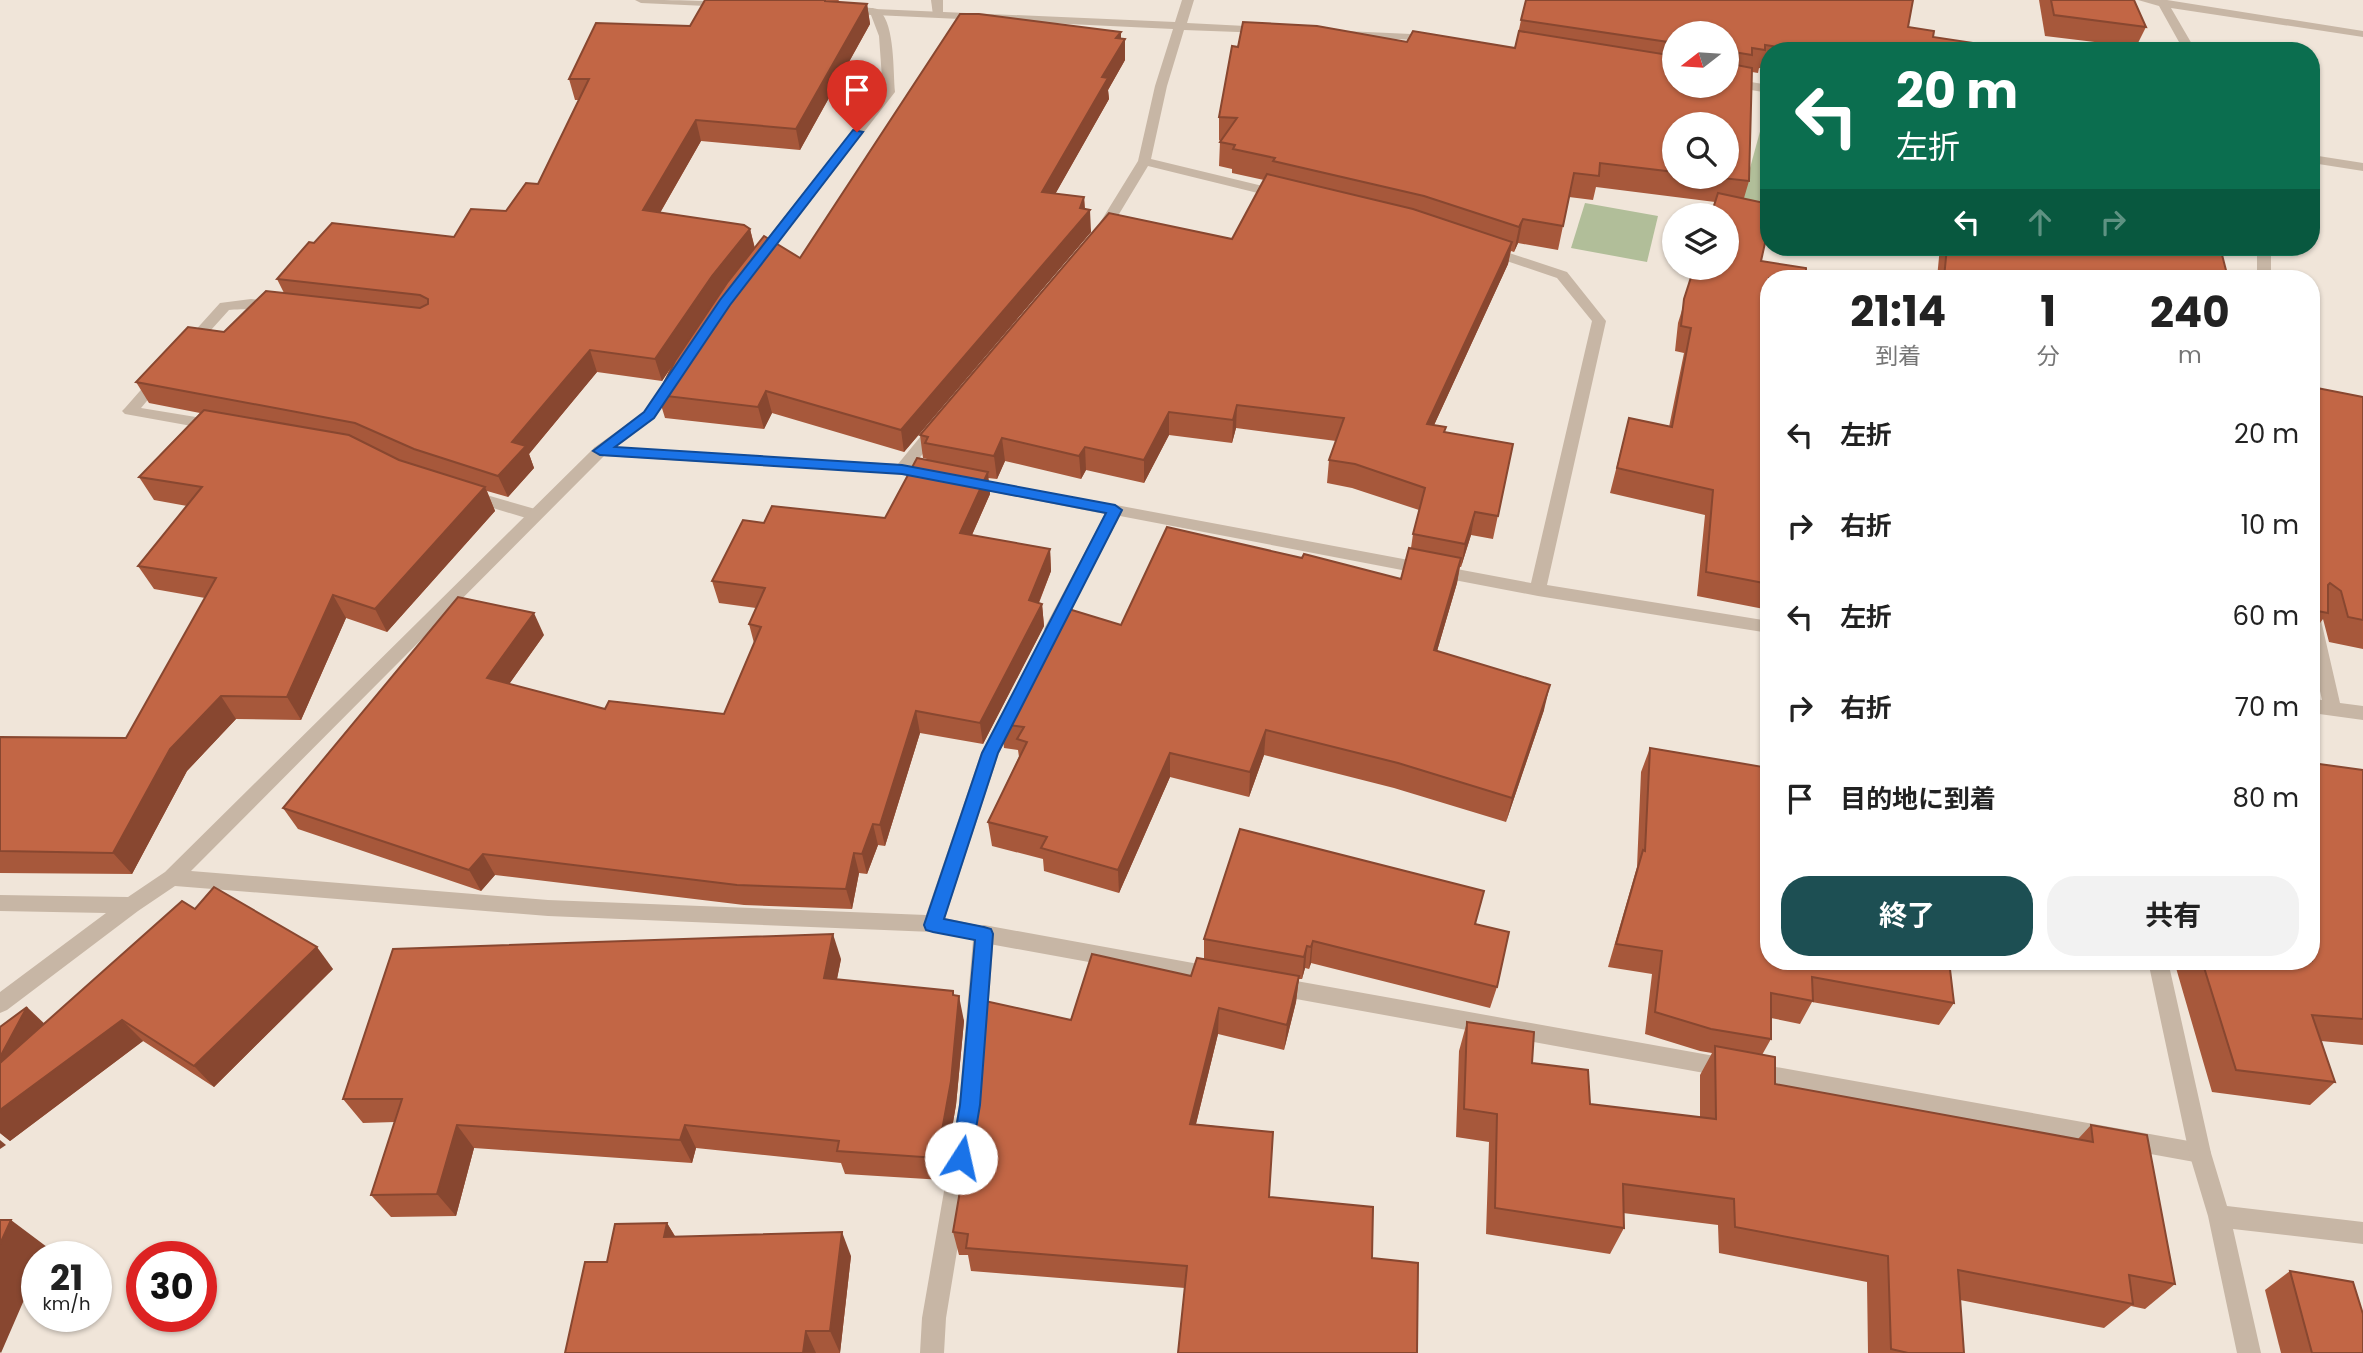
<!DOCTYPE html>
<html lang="ja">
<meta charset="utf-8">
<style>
:root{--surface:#fff;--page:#f2f2f2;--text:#222;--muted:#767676;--accent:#1d4f53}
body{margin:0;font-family:Poppins,"Noto Sans JP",sans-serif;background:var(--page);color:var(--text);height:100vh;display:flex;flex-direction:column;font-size:26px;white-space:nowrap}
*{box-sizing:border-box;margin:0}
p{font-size:23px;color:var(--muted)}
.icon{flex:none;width:38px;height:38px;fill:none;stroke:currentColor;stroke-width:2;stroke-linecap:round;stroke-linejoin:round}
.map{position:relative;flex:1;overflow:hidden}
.panel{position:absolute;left:1760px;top:270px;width:560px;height:700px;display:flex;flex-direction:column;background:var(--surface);border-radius:28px;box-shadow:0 2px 5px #0004}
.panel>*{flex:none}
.top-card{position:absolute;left:1760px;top:42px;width:560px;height:214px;border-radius:28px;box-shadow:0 2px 5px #0004;background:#0b6e4f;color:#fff;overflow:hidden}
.needle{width:46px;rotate:253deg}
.tools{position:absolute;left:1662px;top:21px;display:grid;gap:14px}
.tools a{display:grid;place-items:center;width:77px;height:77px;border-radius:50%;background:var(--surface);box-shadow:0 2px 5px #0004;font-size:35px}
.speed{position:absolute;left:21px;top:1241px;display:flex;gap:14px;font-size:35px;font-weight:700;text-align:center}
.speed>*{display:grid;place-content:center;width:91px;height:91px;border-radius:50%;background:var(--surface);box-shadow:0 2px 5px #0004;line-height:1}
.speed small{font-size:18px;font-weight:400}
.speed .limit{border:10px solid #d22;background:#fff;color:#111}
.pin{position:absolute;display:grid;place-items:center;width:60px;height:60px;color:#fff;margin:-72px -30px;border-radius:50% 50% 50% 0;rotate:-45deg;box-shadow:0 0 7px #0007}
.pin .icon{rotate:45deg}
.me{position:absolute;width:77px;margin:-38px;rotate:10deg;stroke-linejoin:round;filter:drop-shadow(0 0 5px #0008)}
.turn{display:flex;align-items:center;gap:24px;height:147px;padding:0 21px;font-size:32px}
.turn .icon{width:91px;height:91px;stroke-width:2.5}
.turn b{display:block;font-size:49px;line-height:60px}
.lanes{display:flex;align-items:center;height:66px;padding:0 21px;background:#0003;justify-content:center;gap:35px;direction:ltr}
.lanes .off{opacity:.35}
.eta{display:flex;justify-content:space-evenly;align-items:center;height:119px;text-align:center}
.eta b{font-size:42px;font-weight:700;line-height:49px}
.primary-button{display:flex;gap:14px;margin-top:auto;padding:14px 21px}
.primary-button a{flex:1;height:80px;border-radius:28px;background:var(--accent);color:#fff;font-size:28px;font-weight:700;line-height:80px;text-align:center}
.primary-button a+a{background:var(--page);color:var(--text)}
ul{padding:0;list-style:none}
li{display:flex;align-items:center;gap:21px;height:91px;padding:0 21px}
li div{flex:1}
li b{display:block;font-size:26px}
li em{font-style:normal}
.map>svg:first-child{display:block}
</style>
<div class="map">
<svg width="2363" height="1353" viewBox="0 0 2363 1353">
<rect width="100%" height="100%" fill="#f0e5d9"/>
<g fill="#b1be99">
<path d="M1767,106H1769V227L1736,219Z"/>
<path d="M1585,203L1658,216L1647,262L1571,248Z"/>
</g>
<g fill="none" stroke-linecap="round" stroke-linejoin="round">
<g fill="#c7b6a5" fill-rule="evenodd">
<path d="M635,0C654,0 722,0 734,4L728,7L641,3Z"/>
<path d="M931,0H943V17L933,15Z"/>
<path d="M853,9C860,8 875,6 880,11C895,26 893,71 895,92L764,261H754V255L883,92L879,36L871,15L853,13Z"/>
<path d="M2312,155L2363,163V171L2312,163Z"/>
<path d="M251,299L278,302L285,306C279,311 242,308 229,310L193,350H183L181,347L183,344L220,303Z"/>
<path d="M159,373L166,378L141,408L214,420L222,425L219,429L214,430L125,414L122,411L125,408L154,375Z"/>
<path d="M672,376L679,381L654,418L605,455H595L592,451L595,447L644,412L667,378Z"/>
<path d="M469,490L542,511L544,515L536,521L463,499L461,495Z"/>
<path d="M984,925L1215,967L1222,970L1225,976L1222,982L1215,985L984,943L977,940L974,934L977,928Z"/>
<path d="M1274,977L2200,1143L2208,1146L2211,1153L2208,1160L2200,1163L1274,995L1267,992L1264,986L1267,980Z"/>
</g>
<g fill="#c7b6a5" fill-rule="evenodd">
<path d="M1182,0H1194L1187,23L1265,27L1271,30L1265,33L1184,30L1167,86L1151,159L1287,192L1289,195L1282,199L1148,166L1107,234L1100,238L1093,234L1138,161L1155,86L1173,29L875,15L869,12L875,9L1175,22Z"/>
<path d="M2138,0H2167L2363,31V37L2171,8L2196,51H2184L2159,6Z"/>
<path d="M1345,31L1433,35L1439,38L1433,41L1341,36L1339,34Z"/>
<path d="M1727,78L1769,85V93L1727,86Z"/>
<path d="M1488,246L1567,272L1606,321L1547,585L1769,621V633L1538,596L1120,516L1059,633H1047L1044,629L1105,514L967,487L961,486L959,482L961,478L967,477L1531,583L1592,321L1557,278L1483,253V247Z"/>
<rect x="2257" y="247" width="14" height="31"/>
<path d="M935,424L943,429L913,466L938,471L940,475L932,480L902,474L604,456L191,871L548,900L926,915L981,753L1006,705H1018L1021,710L999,753L945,918L991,928L994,934L981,1105L946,1318L944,1353H920L922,1318L959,1105L973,940L933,932L548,916L175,886L138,911L7,1010L0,1013V992L106,913L0,911V895L128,897L165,872L595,447L898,464L930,425Z"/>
<path d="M2312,610L2320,616L2340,703L2363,706V720L2312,713V699L2322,700L2312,655Z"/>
<path d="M2148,961H2168L2211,1153L2227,1206L2363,1222V1244L2233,1229L2261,1353H2237L2208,1216L2189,1153Z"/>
</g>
</g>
<g fill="#a7583b" fill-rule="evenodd">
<path d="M705,0H839L838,2L867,4L870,24L800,150L701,141L660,213L750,229L755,248L800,258L1121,39H1125V60L1108,90L1109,99L1055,194L1084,197L1085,209L1091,232L904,452L772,413L764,429L665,418L658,395L697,328L662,381L597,372L529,454L534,468L508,497L487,491L495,511L387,632L346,618L301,720L236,719L187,771L132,874L0,873V737L126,738L205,598L154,589L138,566L187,506L154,500L139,477L200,413L149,403L136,382L224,332L284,293L277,279L314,243L454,237L506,211L538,184L579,100H575L569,79L690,26Z"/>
<path d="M2039,0H2134L2146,27L2136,47L2045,36Z"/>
<path d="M1521,20L1908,27L1933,37L2026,51H1769V70L1759,68L1758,73L1752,72L1749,181L1744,198L1761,261L1769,278V610L1697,596L1705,515L1610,493L1629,418L1669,427L1684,353L1675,351L1678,323L1715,202L1596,187L1593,200L1569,197L1558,250L1518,243L1514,252L1511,251L1508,264L1434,425L1445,432L1513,444L1493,539L1471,535L1461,567H1460L1457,583L1437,651L1544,710L1506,822L1394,788L1264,755L1249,797L1170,777L1119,893L1044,871L1043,859L992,846L988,822L1019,757L1018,750L1004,748L1001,724L1121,625L1302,558L1401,579L1411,548L1413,534L1419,510L1352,488L1327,483L1329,460L1336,441L1236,428L1232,443L1169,435L1144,483L1086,470L1081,479L1005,461L997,479L988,478L990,494L972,535L1050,549L1051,571L1039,603L1042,604L1044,626L983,744L920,733L885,846L878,845L867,874L859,873L852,909L744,905L495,875L481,891L298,829L283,808L544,635L509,684L605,709L724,714L754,643L749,624L756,608L719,603L712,581L764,523L885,518L927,460V459L923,458L920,435L1232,239L1264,180L1232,173V169L1219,166L1220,141L1219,140V117L1238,47L1407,42L1515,48ZM1675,33L1727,86H1675ZM1675,124L1727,177H1675Z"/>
<path d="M1940,247H2220L2228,278H1937Z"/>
<path d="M2312,387L2363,397V649L2329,642L2323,619L2312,634Z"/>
<path d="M1650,748L1954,1003L1939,1025L1812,1002L1800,1024L1771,1018V1039L1762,1055L1775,1084L2078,1139L2091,1125L2175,1284L2145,1309L2131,1306L2104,1328L1960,1300L1964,1353H1868L1867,1282L1719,1253L1718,1225L1623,1213L1624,1228L1610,1254L1486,1234L1489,1142L1456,1137L1459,1051L1467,1022L1532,1063L1590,1104L1700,1117V1075L1712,1053L1700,1051L1645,1034L1652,974L1608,967L1637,867L1641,772Z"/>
<path d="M2363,770V1045L2321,1041L2335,1082L2310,1105L2212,1092L2174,961H2312Z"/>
<path d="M195,909L333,969L214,1087L143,1041L10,1141L0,1133V1027L44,1023Z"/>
<path d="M1476,924L1497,987L1490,1008L1311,963L1309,969L1305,968L1302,979H1299L1296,1002L1284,1050L1218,1034L1196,1124L1273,1132L1185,1288L971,1271L968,1255H959L953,1232L1071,1020L1191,976L1204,959V939Z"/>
<path d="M841,959L837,979L954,995L964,1021L956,1105L943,1180L845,1174L841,1163L696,1148L692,1163L474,1148L456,1216L391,1217L371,1195L395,1122L363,1123L343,1099Z"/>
<path d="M667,1223L675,1236L851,1256L840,1353H565L607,1262Z"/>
<path d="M2290,1271L2363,1353H2281L2265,1290Z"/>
</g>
<g fill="#884730">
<path d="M867,4L870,24L800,150L796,129Z"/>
<path d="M1121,32V45L1125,39V60L1108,90L1109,99L1044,214L1042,192L1102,77L1116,38Z"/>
<path d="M696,120L701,141L649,232L643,210Z"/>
<path d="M1084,197L1085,215L1090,210L1091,232L904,452L901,430L1080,208Z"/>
<path d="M1523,219L1518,243L1514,252L1519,227Z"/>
<path d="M750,229L755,250L718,298L662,381L655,359L712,276Z"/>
<path d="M1512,242L1508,264L1424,447L1427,424Z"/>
<path d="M590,350L597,372L529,454L534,468L508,497L498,476L512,442Z"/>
<path d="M766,391L772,413L764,429L758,407Z"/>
<path d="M1237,405L1236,428L1232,443L1233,420Z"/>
<path d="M1169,412V435L1144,483V460Z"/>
<path d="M1002,438L1005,461L997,479L994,456Z"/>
<path d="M1085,447L1086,470L1081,479L1079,456Z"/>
<path d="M988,472L990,494L963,555L960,533Z"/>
<path d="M485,487L495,511L387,632L375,609Z"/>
<path d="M1475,512L1471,535L1461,567L1465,544Z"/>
<path d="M1050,549L1051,571L1031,622L1029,600Z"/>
<path d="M1461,558L1457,583L1430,675L1434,650Z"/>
<path d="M333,595L346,618L301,720L287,697Z"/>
<path d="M1042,604L1044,626L983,744L980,723Z"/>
<path d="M534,613L544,635L498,700L487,678Z"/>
<path d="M1550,685L1544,710L1506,822L1512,798Z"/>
<path d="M221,696L236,719L187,771L132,874L113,853L170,749Z"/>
<path d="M916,711L920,733L885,846L880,825Z"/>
<path d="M1266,730L1264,755L1249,797L1250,772Z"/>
<path d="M1170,753V777L1119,893L1118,870Z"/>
<path d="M873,824L878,845L867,874L862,854Z"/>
<path d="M854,853L859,873L852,909L846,889Z"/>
<path d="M483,854L495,875L481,891L469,870Z"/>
<path d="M833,934L841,959L832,1003L824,978Z"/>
<path d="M1313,941L1311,963L1309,969L1311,947Z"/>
<path d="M1307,946L1305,968L1302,979L1304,957Z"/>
<path d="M317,947L333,969L214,1087L194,1066Z"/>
<path d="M1299,976L1296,1002L1284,1050L1287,1025Z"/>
<path d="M953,991L957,1010L959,996L964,1021L956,1105L943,1180L937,1158Z"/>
<path d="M27,1007L50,1029L0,1073V1057Z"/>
<path d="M1219,1008L1218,1034L1190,1148V1124Z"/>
<path d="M122,1020L143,1041L10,1141L0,1133V1110Z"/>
<path d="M457,1125L474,1148L456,1216L437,1194Z"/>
<path d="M685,1125L696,1148L692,1163L680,1140Z"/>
<path d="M0,1140L6,1145L0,1149Z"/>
<path d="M11,1220L47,1247L43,1256H37V1270L1,1353L0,1352V1244Z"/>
<path d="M667,1223L681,1247L664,1237Z"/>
<path d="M842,1232L851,1256L840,1353L830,1331Z"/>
<path d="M806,1331L816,1353H803Z"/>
</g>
<g fill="#c26645" stroke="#884730" stroke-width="2">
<path d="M705,0H825V1L867,4L796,129L696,120L643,210L744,225L750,229L712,276L655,359L590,350L512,442L526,446L498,476L414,449L355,423L136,382L188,327L224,332L266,291L420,308L428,304V299L420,295L277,279L309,242L314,243L332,223L454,237L471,209L506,211L526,183L538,184L589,79H569L596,23L690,26Z"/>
<path d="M1526,0H1913L1908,27L1934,31L1933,37L2026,51H1805L1765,45V50L1752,48V55L1734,52L1731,55V64L1752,68L1749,181L1713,177H1727V124H1675V172L1600,163L1599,176L1574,173L1563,226L1523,219L1519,227L1424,196L1273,161L1275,158L1233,149L1235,145L1220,142L1237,118L1219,117L1232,46L1238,47L1243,22L1317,26L1407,42L1413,31L1515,48L1519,31L1675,56V86H1727V33H1675V43L1521,20Z"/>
<path d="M2051,0H2134L2146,27L2054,15Z"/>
<path d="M960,14H979L1121,32L1116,38L1125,39L1102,77L1108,78L1042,192L1084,197L1080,208L1090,210L901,430L766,391L758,407L658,395L675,361L727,283L764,236L800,258Z"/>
<path d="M1267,174L1413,209L1512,242L1427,424L1446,427L1444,432L1513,444L1498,516L1475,512L1465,544L1413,534L1425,488L1355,464L1329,460L1344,418L1237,405L1233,420L1169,412L1144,460L1085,447L1079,456L1002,438L994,456L925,443L928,437L920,435L1109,213L1232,239Z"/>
<path d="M1718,193L1769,204V225L1761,261L1806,268V274L1832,278H1769V584L1706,572L1713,490L1617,468L1629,418L1672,427L1691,328L1681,326L1684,299L1694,268H1727V215H1711Z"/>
<path d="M1947,247H2220L2228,278H1944Z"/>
<path d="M2312,387L2363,397V620L2348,617L2341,591L2330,583L2328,585V613L2312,610Z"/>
<path d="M204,410L349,435L399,460L485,487L375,609L333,595L287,697L221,696L170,749L113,853L0,851V737L126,738L216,578L138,566L202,487L139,477Z"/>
<path d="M917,458L988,472L960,533L1050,549L1029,600L1042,604L980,723L916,711L880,825L873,824L862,854L854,853L846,889L737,885L483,854L469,870L283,808L458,597L534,613L487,678L605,709L609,701L724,714L761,627L749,624L765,588L712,581L743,520L764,523L772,506L885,518Z"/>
<path d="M1167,527L1302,558L1304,554L1401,579L1409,548L1461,558L1434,650L1550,685L1512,798L1398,763L1266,730L1250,772L1170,753L1118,870L1041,848L1047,837L988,822L1027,742L1017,739L1024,727L1001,724L1062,607L1121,625Z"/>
<path d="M1650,748L1769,768V961H1949L1954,1003L1812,977L1813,1001L1771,993V1039L1711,1029L1655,1012L1662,951L1616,944L1643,850L1645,851Z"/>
<path d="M2312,763L2363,770V1019L2312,1015L2335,1082L2236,1070L2202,961H2312Z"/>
<path d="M1240,829L1484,891L1475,924L1509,932L1497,987L1313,941L1311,947L1307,946L1304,957L1204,939Z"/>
<path d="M214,887L317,947L194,1066L122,1020L0,1110V1063L182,901L195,909Z"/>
<path d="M833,934L824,978L953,991V995L959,996L951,1081L937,1158L837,1151L839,1141L685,1125L680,1140L457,1125L437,1194L371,1195L402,1099H343L393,949Z"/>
<path d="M1092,954L1191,976L1197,958L1299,976L1287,1025L1219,1008L1190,1124L1273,1132L1269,1197L1373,1207L1372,1258L1418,1263L1417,1353H1178L1187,1266L966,1248L968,1234L953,1232L979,1080L985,1001L1071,1020Z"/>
<path d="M27,1007L0,1057V1027Z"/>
<path d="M1467,1022L1534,1032L1532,1063L1588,1070L1590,1104L1716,1119L1715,1046L1775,1057V1084L2093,1142L2091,1125L2147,1135L2175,1284L2129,1275L2133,1304L1958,1270L1964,1353H1908L1891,1349L1888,1256L1735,1227L1734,1199L1623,1184L1624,1228L1495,1208L1497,1114L1464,1109Z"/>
<path d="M0,1220H11L0,1244Z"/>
<path d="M667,1223L664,1237L842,1232L830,1331H806L803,1353H565L585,1262H607L615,1224Z"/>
<path d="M2290,1271L2353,1282L2363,1314V1353H2312Z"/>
</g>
<path fill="#1a73e8" stroke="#114b97" stroke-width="2" d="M853,130L863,132L730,305L654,418L615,447L902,465L1115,505L1122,510L998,753L944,919L984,927L991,929L993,934L980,1105L971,1158L968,1165L961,1168L954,1165L951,1158L960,1105L975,940L933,932L926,930L924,925L982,753L1106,513L902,474L600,455L593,451L644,412L720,300Z"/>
</svg>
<div class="tools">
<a><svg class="needle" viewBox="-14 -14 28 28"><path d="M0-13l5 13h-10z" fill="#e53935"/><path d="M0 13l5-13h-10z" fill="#767676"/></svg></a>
<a><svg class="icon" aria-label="search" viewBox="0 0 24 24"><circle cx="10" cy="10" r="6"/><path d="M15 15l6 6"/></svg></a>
<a><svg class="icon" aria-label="layers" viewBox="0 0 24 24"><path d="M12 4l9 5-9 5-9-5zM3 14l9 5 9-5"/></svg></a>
</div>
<div class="speed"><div>21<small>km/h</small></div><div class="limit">30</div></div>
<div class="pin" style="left:857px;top:132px;background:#d93025"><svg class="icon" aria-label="arrive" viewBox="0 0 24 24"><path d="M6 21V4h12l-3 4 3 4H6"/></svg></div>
<svg class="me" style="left:961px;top:1158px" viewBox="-20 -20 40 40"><circle r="19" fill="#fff"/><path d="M0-13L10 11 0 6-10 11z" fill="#1a73e8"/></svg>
<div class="top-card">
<div class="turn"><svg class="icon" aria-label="left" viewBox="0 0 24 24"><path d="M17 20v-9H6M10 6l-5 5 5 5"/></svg><div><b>20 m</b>左折</div></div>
<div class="lanes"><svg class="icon" aria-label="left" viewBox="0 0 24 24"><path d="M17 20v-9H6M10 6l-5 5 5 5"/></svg><svg class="icon off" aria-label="ahead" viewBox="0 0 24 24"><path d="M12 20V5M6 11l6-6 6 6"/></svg><svg class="icon off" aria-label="right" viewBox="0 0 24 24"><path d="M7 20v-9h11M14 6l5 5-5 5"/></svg></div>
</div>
<section class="panel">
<div class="eta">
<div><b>21:14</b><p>到着</p></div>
<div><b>1</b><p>分</p></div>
<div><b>240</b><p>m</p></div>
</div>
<ul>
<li><svg class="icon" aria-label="left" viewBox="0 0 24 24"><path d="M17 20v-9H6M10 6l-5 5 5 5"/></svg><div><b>左折</b></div><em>20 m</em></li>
<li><svg class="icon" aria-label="right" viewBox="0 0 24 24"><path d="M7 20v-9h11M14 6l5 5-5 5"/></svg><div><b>右折</b></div><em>10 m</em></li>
<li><svg class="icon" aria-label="left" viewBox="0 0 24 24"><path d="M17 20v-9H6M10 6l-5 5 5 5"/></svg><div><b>左折</b></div><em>60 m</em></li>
<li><svg class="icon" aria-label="right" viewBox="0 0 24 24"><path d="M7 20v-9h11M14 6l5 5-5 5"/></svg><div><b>右折</b></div><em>70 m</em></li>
<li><svg class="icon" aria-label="arrive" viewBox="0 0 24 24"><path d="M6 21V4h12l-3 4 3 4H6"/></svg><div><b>目的地に到着</b></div><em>80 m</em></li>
</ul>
<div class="primary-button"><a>終了</a><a>共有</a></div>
</section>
</div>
